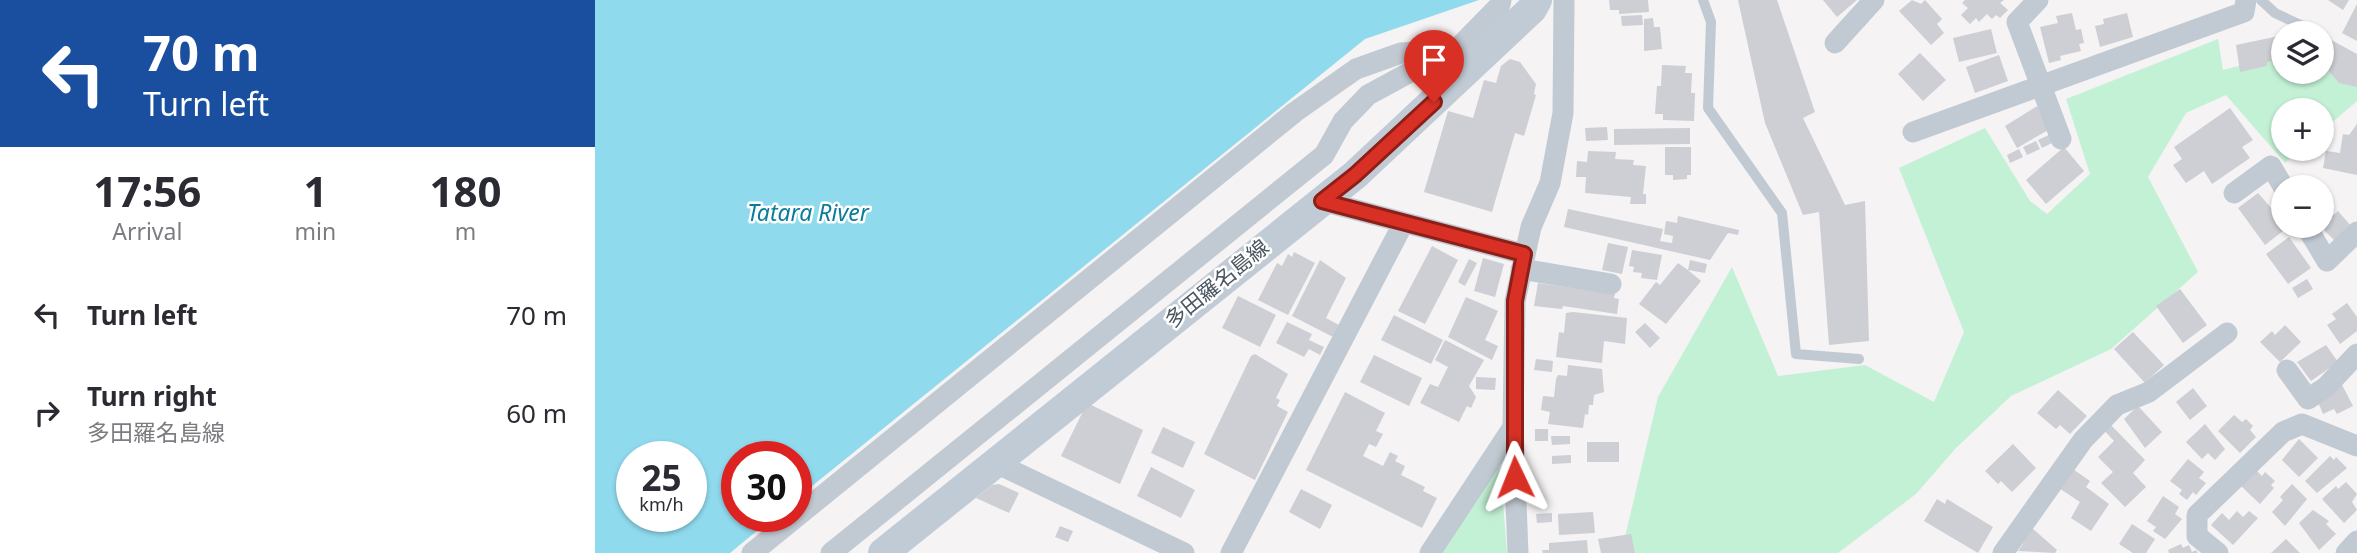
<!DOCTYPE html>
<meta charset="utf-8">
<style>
:root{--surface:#fff;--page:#f7f7f7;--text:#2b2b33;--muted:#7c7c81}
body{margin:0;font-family:"Noto Sans","Noto Sans JP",sans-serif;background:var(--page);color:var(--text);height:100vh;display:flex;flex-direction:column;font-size:26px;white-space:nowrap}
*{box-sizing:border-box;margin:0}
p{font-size:23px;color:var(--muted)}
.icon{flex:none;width:38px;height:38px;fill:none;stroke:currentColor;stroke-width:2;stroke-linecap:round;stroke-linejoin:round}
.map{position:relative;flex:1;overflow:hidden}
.details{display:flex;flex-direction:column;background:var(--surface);width:595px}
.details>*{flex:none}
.guide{background:#1a4fa0;color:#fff;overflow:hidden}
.tools{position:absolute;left:1676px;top:21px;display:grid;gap:14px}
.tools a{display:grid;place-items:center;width:63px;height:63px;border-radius:50%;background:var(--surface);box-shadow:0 2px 5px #0004;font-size:35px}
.speed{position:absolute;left:21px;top:441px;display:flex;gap:14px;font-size:35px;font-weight:700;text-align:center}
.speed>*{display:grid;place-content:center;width:91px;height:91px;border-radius:50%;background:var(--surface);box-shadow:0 2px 5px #0004;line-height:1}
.speed small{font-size:18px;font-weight:400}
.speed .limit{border:10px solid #d22;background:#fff;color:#111}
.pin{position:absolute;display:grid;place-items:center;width:60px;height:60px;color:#fff;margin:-72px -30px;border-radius:50% 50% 50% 0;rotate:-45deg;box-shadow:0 0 7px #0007}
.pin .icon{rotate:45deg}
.me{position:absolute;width:77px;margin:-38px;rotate:358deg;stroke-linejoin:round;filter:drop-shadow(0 0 5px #0008)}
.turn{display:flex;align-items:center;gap:24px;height:147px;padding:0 28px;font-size:32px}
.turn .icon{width:91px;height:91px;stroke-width:2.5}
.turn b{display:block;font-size:49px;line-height:60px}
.eta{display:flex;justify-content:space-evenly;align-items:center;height:119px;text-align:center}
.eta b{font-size:42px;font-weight:700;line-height:49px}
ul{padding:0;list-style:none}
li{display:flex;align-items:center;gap:21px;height:98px;padding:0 28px}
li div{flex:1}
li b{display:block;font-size:26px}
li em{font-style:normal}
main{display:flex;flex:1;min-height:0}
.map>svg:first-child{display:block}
</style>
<main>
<section class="details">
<div class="guide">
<div class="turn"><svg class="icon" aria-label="left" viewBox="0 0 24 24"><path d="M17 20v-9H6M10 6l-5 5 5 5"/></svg><div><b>70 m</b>Turn left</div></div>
</div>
<div class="eta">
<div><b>17:56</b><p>Arrival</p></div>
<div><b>1</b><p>min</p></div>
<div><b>180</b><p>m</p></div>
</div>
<ul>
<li><svg class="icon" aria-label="left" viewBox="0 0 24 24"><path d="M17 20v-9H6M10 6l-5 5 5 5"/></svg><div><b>Turn left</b></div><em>70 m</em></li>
<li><svg class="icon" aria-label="right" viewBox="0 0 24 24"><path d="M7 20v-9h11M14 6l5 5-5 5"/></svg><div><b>Turn right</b><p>多田羅名島線</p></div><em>60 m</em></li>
</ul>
</section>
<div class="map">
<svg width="1762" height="553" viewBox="0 0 1762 553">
<rect width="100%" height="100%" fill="#f5f3f3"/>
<g fill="#c3f1d5">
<path d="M1623,39L1628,70L1689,54V72H1727V45L1762,80V101L1727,131V110H1689V149H1707L1690,163L1631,95L1591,113L1553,177L1603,272L1516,349L1416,396L1361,448L1321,494L1243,553H1030V537L1063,397L1137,267L1183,376L1270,365L1339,402L1369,332L1304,168L1390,128L1435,201L1452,214L1495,174L1471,99Z"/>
<path d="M905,464L912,553H847Z"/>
</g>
<path fill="#90daee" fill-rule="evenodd" d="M0,0H884L770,39L201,499V457H142V516H180L135,553H0ZM37,457H96V516H37Z"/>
<g fill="#cdcfd5">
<path d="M1014,0H1053L1054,12L1024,14V10H1015Z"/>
<path d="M1143,0H1182L1220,112L1208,118L1250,205L1270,201L1274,341L1234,345L1224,212L1208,215L1170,123Z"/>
<path d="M1228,0H1262L1242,17Z"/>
<path d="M1317,0L1326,4L1330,0L1347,19L1342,24L1349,33L1336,45L1304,11Z"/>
<path d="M1370,0H1409L1405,3L1413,10L1405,18L1401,15L1397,19L1392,14L1384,22L1381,18L1375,24L1366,15L1373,8L1367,3Z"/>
<path d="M1733,0H1754L1748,10Z"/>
<path d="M1762,4V41L1747,33Z"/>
<path d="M1477,13L1481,30L1486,29L1489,43L1484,44L1486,51L1465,56L1466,60L1454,63L1445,27L1463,23L1461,16Z"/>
<path d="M1532,13L1538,37L1505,47L1500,26L1509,24L1508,19Z"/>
<path d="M1047,15L1048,25L1027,26L1026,16Z"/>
<path d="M1058,18L1059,27H1065L1067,49L1049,51V19Z"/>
<path d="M1396,29L1402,53L1364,62L1358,38Z"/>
<path d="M1689,35V58L1672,62V66L1645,72L1641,45Z"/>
<path d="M1727,35L1762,54V87L1744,83L1727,63Z"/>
<path d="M1325,53L1351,80L1328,101L1303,74Z"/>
<path d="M1404,55L1413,81L1380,93L1371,67Z"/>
<path d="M915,59L925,62L941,84L939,94L941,95L929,136L920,133L897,212L829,192L853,111L878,118L889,80L901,83L906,66Z"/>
<path d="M1067,65L1091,66L1090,73H1097L1096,93H1100L1099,121L1068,120V114H1060L1062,86H1066Z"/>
<path d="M1442,106L1455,129L1422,148L1410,126Z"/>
<path d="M1635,108L1658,140L1647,147L1655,158L1617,184L1609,171L1591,183L1578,165L1587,159L1579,147Z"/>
<path d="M1762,124V175L1728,168L1731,151L1745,153L1748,134L1754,135Z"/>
<path d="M1012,127L1013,140L991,141L990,128Z"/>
<path d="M1095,128V144L1019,145V129Z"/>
<path d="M1456,134L1459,142L1447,148L1443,140Z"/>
<path d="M1441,141L1445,149L1432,155L1428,147Z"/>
<path d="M1070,147H1096V175H1092V179L1078,180V175H1070Z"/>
<path d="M1469,147L1489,171L1451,204L1431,180Z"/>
<path d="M1424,149L1428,157L1415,163L1412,155Z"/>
<path d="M993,151L1021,152L1020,159L1039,160L1038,165L1051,166L1048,194H1051V204H1035L1036,197L990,193L991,177H981L982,161L992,162Z"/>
<path d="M1663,193L1693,227L1670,245L1643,208Z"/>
<path d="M973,209L1068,229L1065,241L1077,243L1078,236L1069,234L1071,221L1082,223L1083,216L1144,230L1143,235L1133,233L1115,260L969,227Z"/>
<path d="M1743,211L1756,226L1740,241L1725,226Z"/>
<path d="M1694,237L1716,268L1693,284L1671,254Z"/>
<path d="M1013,243L1033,247L1027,274L1007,270Z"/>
<path d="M837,246L863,260L830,324L803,311Z"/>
<path d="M1037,250L1067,255L1062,280L1046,278L1047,273L1038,272L1039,267L1034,266Z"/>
<path d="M699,252L720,263L693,315L663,300L682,263L687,266L693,254L697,257Z"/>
<path d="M888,258L909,264L900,297L879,291Z"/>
<path d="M874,259L882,263L870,286L863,282Z"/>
<path d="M725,260L751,278L731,318L744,325L738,337L697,316Z"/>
<path d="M1095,260L1112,264L1110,273L1093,270L1106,281L1071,324L1044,304L1061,282L1065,285L1083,263L1093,270Z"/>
<path d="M1712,279L1718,289L1703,298L1697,288Z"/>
<path d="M943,283L1020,294L1019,298L1024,299L1022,314L968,306L967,309L939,306Z"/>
<path d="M1585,289L1612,325L1588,343L1561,306Z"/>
<path d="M643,296L681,315L665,347L627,328Z"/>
<path d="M871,297L903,311L890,340L903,346L897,360L853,337Z"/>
<path d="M1752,303L1762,317V331L1745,344L1732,325L1741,319L1737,314Z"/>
<path d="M978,312L1032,318L1030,344L1009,341L1007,363L961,357L964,332L969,333L971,313Z"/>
<path d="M799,315L848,340L836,364L786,340Z"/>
<path d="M692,322L717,334L714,340L729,347L725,355L714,349L709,357L681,343Z"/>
<path d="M1050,323L1065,338L1055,348L1040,332Z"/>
<path d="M1690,325L1706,342L1685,362L1665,342L1677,331L1680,335Z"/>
<path d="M1538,332L1569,365L1550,383L1519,349Z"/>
<path d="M850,340L889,360L874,386L881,397L876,408L872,406L864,422L825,403L835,384L843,387L853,367L840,360Z"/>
<path d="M1731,345L1743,362L1716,381L1702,362Z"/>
<path d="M660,354L693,374L681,398L685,400L682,406L693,412L660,480L609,454L656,356Z"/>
<path d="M779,355L827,378L814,406L765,382Z"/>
<path d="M941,359L958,361L957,372L939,370Z"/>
<path d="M973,365L1007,369L1009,392L999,395L998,405H994L993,415L990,414L988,428L953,424L955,412L946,410L948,396L959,397L961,379L963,375L972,376Z"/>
<path d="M881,377L901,378L900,390L881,389Z"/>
<path d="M1746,383L1758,406L1742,414L1739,409L1728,414L1720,395Z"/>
<path d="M1598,388L1612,406L1595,420L1581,402Z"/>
<path d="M1463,390L1492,416L1475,434L1465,425L1461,429L1442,413Z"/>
<path d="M750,392L790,413L781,431L788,434L781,447L774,444L768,456L788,466L795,452L803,456L800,461L810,466L806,475L830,487L828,491L842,498L827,528L711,470Z"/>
<path d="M492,403L548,430L525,484L466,456Z"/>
<path d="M1543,406L1567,432L1550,448L1529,419Z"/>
<path d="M1639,415L1647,422L1651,419L1658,426L1655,430L1661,437L1645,453L1623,431Z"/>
<path d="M1512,421L1550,460L1538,473L1551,487L1530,507L1506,483L1518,472L1503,457L1519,441L1506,427Z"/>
<path d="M1610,424L1630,449L1620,460L1613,453L1607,459L1591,442Z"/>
<path d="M568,427L600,442L588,468L556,453Z"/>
<rect x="940" y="429" width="13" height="12"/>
<path d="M956,436H975V444L957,445Z"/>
<path d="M1704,439L1723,458L1704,477L1687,460Z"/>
<rect x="992" y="442" width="32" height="20"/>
<path d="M1418,444L1441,468L1417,492L1406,481L1403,484L1390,471Z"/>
<path d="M976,455V463L957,464V456Z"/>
<path d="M1735,456L1739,460L1741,457L1752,468L1722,493L1710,481Z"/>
<path d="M1593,459L1609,472L1604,478L1611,483L1601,495L1598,492L1592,500L1584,494L1587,490L1575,481Z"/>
<path d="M556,467L600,490L586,518L542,496Z"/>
<path d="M1475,467L1495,481L1491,487L1514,504L1496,531L1476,518L1485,502L1461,486Z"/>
<path d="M1661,470L1667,476L1670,472L1680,481L1676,485L1679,488L1665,504L1646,486Z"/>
<path d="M1751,482L1762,494L1757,502L1762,510L1749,523L1727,499L1741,486L1743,489Z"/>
<path d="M404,484L424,493L414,513L381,498L397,485Z"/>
<path d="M1697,484L1712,499L1690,526L1677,512L1688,500L1685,497Z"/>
<path d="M706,489L737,505L725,529L694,512Z"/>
<path d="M1568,496L1584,507L1580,514L1587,519L1570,539L1558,531L1561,527L1552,521Z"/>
<path d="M1342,499L1350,504L1352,499L1398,527L1383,553L1329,521Z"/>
<path d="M1718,510L1734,521L1731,524L1741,534L1724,550L1704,523Z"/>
<path d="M1642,511L1648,517L1654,511L1663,518L1638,545L1616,525L1627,513L1634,520Z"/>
<path d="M998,512L1000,533L964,535L963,514Z"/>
<path d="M957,513V522L942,523L941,514Z"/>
<path d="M1537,524L1560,539L1551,553H1538L1524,544Z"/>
<path d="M465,526L478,531L473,542L460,537Z"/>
<path d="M1436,527L1462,550L1460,553L1423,551L1428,544L1424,540Z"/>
<path d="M1036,534L1040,553H1006L1003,539Z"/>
<path d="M1691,539L1705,553H1676Z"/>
<path d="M992,540L993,553H948L947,550H954V543Z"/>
<path d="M1586,544L1588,548L1594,545L1597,552L1601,550L1603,553H1574L1573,550Z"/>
</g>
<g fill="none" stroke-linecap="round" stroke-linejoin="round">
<g stroke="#c1cad2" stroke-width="10">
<path d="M1108,0L1116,22L1113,108L1187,213L1201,354L1264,359"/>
<path d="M1666,0L1680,13L1714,29"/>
</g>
<g stroke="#c1cad2" stroke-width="21">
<path d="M1443,0L1422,22L1466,139"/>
<path d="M1240,43L1279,0"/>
<path d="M1318,132L1649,12L1651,0"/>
<path d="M1639,193L1676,166L1689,188"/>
<path d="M727,201L929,254"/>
<path d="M1711,226L1732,261L1762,232"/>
<path d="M926,269L1016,284"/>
<path d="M1692,370L1713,399L1731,387L1762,354"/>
<path d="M399,462L589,553"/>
<path d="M157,553L700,112L761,69L806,53L862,49"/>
<path d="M236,553L729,155L748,121L773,95L819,70L856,55L905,5L906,0"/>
<path d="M636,553L808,224"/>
<path d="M835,553L918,427"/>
<path d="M923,553L918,427L920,301L936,227L955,183L968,113L969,0"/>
<path d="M1408,553L1488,440L1522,405L1554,392L1632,333"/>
<path d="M1623,553L1602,536V515L1688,432L1707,424L1762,446"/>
<path d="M1751,553L1762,541"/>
</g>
<path stroke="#c1cbd6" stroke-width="30" d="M288,553L760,175L937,9L942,0"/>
</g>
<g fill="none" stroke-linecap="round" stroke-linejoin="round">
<g stroke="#8d1f18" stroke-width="18">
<path id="route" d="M839,102L760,175L727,201L929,254L920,301V477"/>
</g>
<use href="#route" stroke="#d93025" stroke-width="12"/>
</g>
<g text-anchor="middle" stroke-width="5" stroke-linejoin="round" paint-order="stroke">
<g font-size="21" fill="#4a5661" stroke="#fff">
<text transform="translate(622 284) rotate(-39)" y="7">多田羅名島線</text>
</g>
<g font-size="23" font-style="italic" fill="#0c7c9b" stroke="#fff">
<text x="213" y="221">Tatara River</text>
</g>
</g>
</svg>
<div class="tools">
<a><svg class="icon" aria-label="layers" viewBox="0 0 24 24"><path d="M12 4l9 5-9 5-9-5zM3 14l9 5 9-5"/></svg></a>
<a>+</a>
<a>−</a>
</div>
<div class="speed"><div>25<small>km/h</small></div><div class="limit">30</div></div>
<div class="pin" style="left:839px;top:102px;background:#d93025"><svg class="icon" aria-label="arrive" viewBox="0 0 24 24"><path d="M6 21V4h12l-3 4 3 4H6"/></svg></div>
<svg class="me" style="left:920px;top:477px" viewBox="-20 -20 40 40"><path d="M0-17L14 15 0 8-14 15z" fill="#d93025" stroke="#fff" stroke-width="4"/></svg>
</div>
</main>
